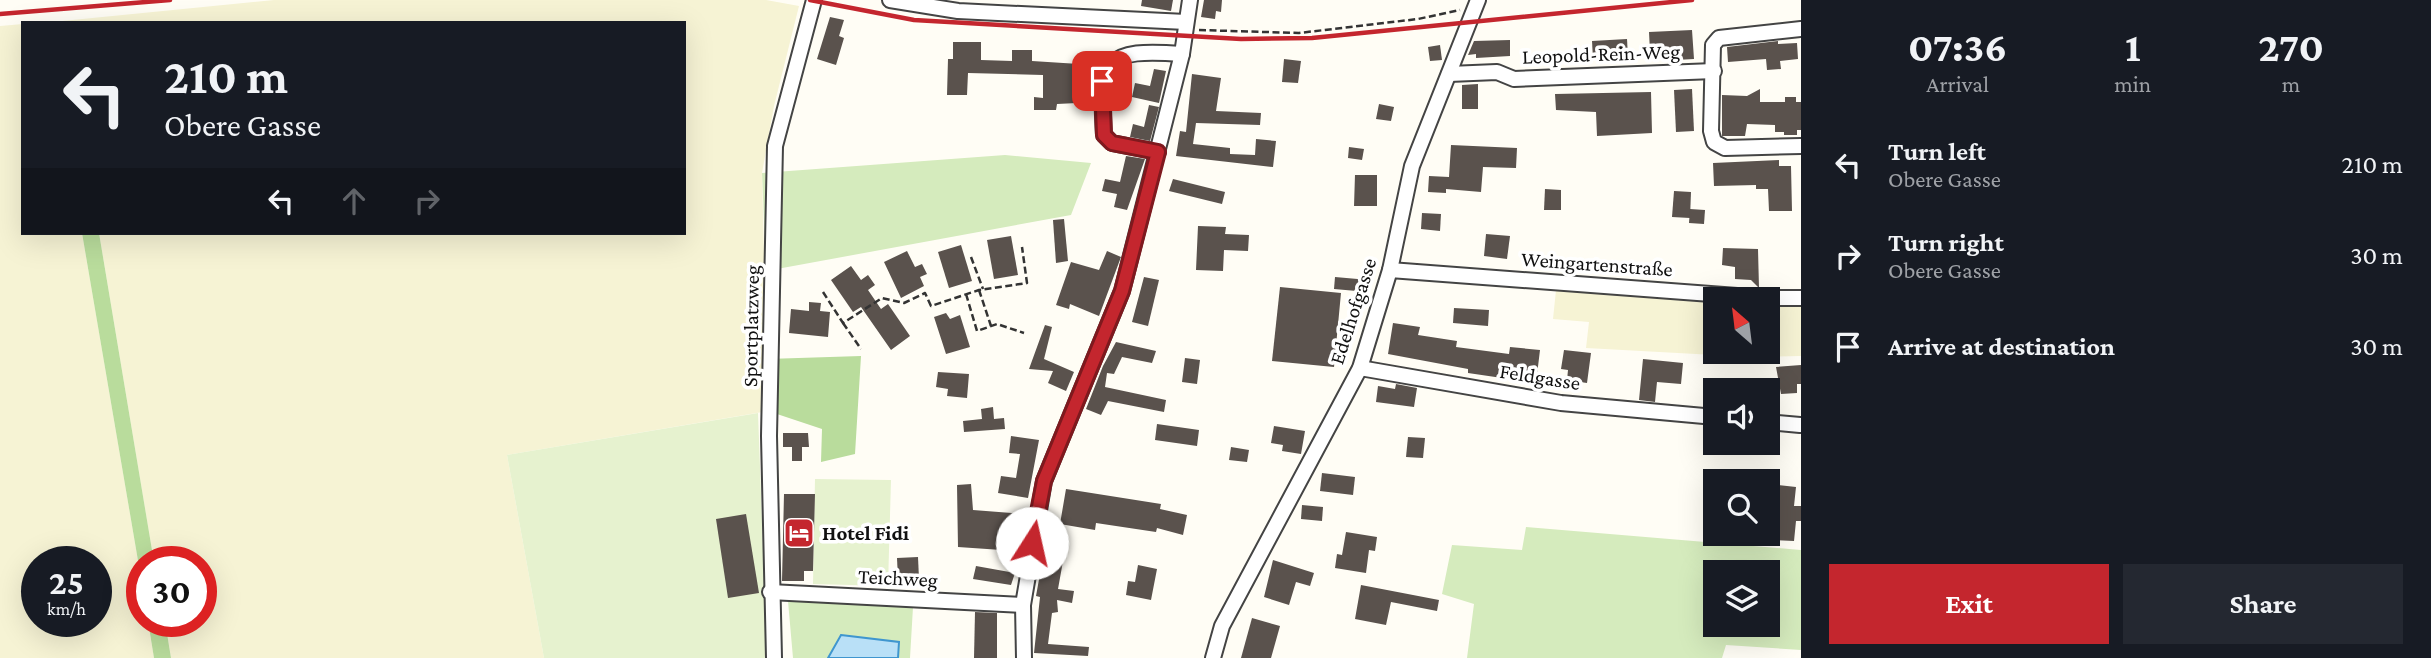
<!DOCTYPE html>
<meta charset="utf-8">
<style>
:root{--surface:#171b24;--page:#242831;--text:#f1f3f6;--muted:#9ea1a6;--accent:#c4262e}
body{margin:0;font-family:"Crimson Pro",serif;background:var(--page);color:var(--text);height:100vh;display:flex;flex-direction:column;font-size:26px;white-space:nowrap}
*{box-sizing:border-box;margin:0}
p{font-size:23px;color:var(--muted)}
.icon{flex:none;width:38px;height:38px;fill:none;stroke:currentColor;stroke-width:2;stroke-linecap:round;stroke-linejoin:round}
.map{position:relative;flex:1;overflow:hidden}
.panel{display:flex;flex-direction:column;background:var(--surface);width:630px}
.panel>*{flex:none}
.top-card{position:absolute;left:21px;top:21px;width:665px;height:214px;border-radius:0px;box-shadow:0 7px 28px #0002;background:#171b24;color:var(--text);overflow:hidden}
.needle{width:46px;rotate:332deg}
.controls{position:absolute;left:1703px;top:287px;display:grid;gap:14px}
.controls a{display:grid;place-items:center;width:77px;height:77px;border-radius:0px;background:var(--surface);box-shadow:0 7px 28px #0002;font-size:35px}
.speed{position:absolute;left:21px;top:546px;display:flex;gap:14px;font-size:35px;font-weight:700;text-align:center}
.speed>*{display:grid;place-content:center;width:91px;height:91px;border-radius:50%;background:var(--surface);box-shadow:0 7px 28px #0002;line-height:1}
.speed small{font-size:18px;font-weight:400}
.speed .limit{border:10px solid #d22;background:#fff;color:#111}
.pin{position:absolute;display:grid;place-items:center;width:60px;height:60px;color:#fff;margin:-30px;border-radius:14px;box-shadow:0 4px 10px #0006}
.me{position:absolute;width:77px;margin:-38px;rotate:10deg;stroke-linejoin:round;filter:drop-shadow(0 0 5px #0008)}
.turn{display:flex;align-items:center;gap:24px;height:147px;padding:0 28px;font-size:32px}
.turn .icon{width:91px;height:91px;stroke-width:2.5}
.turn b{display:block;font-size:49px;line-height:60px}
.lanes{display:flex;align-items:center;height:66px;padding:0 28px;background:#0003;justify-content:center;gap:35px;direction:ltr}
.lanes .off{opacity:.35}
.eta{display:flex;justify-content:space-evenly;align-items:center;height:119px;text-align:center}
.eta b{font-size:42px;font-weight:700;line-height:49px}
.action{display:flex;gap:14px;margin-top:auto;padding:14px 28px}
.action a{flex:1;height:80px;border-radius:0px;background:var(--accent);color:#fff;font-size:28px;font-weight:700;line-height:80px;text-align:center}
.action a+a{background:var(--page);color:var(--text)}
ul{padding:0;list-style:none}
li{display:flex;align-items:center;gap:21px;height:91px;padding:0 28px}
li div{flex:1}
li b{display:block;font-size:26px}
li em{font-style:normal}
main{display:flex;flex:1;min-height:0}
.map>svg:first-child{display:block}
</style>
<main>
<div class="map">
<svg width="1801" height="658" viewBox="0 0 1801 658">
<rect width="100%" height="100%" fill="#fffdf5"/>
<g fill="#f6f3d4" fill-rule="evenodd">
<path d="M274,0H766L799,6L774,106L762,173L768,411L507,455L544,658H171L165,621H201V562H154L99,233H684V23H42Z"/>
<path d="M23,24V233H82L142,584V621H148L154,658H0V26ZM37,562H96V621H37Z"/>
<path d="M1556,290L1756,299H1715V352H1768V300L1801,301V356L1751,357L1586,348L1589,322L1553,319Z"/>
</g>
<g fill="#d5ebbd" fill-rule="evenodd">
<path d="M1005,155L1091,163L1071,215L766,271L762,173Z"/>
<path d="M1526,527L1801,550V650L1726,645L1722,658H1467L1474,604L1442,594L1452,545L1522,550ZM1715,572H1768V625H1715Z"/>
<path d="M788,601L913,607L910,658H898V642L841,635L828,658H793Z"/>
</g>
<g fill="#b9dc9c">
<path d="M82,233H99L154,562H142V584Z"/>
<path d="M861,356L855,454L821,462L822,429L768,411L767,359Z"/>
<path d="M148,621H165L171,658H154Z"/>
</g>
<g fill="#e6f2cf">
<path d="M758,413L767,658H544L507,455Z"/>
<path d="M815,479L891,480L888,586L813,584Z"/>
</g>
<path fill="#b9e0f7" stroke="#3f96cf" stroke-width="2" d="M841,635L899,642L898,658H828Z"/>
<g fill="#5a524d">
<path d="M1142,0H1173L1171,11L1141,6Z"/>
<path d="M1204,0H1222L1221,12L1216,11L1215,19L1201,17Z"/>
<path d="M830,17L844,20L839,36L844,38L836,65L817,59Z"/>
<path d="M1692,30L1694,59L1676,60V50L1650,52L1649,32Z"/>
<path d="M1627,39L1628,57L1593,59L1592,41Z"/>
<path d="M1510,40V56L1476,58V54L1468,55L1474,41Z"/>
<path d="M1778,41V44L1797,43L1798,59L1780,61L1781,69L1767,70L1766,59L1728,62L1727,47Z"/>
<path d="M953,42H981V60L1012,61V50H1032V61L1079,64L1077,103L1057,104L1056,110H1034V97L1043,98V75L968,73L967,95H947L948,59H953Z"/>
<path d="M1440,45L1442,60L1430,61L1428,47Z"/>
<path d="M1284,59L1301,61L1298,83L1282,82Z"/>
<path d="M1154,69L1166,71L1159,103L1132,97L1135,83L1150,86Z"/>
<path d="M1192,74L1221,78L1216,111L1261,113L1260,125L1196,123L1193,144L1230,148V154L1255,155L1256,139L1276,141L1273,167L1176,156L1180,131L1186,132Z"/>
<path d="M1478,84V109H1462V85Z"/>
<path d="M1692,89L1694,131L1676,132L1674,90Z"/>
<path d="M1760,89V102H1785V97H1796V102H1801V130H1797V135H1784V132H1775V125L1747,124L1745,136H1722V95L1747,96Z"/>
<path d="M1651,92L1652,133L1597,136L1596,112L1556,110L1555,94Z"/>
<path d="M1379,104L1394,107L1391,121L1376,119Z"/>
<path d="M1149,105L1159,107L1150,141L1130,137L1133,124L1144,127Z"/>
<path d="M1451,145L1517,148L1516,168L1483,167L1481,192L1446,189V193L1428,192L1429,176L1449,177Z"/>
<path d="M1349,147L1364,149L1362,160L1348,158Z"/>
<path d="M1126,156L1145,159L1127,210L1114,207L1117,194L1102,191L1105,179L1120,182Z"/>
<path d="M1779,160V166H1791L1792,211H1769L1768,189H1756V185L1714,186L1713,163Z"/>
<path d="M1355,175H1377V206H1354Z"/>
<path d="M1173,179L1225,192L1222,204L1169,191Z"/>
<path d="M1545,189L1561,190V210H1544Z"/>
<path d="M1674,191L1691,192L1690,218L1672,217Z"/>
<path d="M1690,209L1705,210L1704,224L1689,223Z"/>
<path d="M1422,213L1441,214L1440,231L1421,229Z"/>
<path d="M1064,219L1068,261L1056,263L1053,220Z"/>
<path d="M1198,226L1226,227L1225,234L1249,235L1248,251L1224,250L1223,271L1196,270Z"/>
<path d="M1486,234L1510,236L1507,259L1484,256Z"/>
<path d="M1011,236L1018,275L994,279L987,240Z"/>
<path d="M961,245L972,281L949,288L938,252Z"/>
<path d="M1723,248L1758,249L1759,288L1751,280L1735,279V267L1722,265Z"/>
<path d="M907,251L915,267L922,264L927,274L920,277L924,286L901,298L884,262Z"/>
<path d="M1107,251L1121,257L1099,316L1070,304L1069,309L1056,305L1071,262L1099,270Z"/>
<path d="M851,266L861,280L868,275L875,285L868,290L881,309L888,304L910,336L891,350L861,307L853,312L831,280Z"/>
<path d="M1144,277L1159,280L1148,326L1132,322Z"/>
<path d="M1335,277L1369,280L1368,292L1334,289Z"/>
<path d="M1280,287L1341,293L1334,367L1272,361Z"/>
<path d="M809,302L821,303L820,311L830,312L828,337L789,333L791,309L809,311Z"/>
<path d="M1454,308L1489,310L1488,326L1453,323Z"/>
<path d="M946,313L950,319L960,315L970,347L946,354L934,317Z"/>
<path d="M1393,323L1420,327L1418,335L1457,341L1456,347L1509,354L1510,347L1540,350L1536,383L1468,373V369L1388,354Z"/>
<path d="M1045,325L1052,327L1044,359L1074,372L1066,391L1048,383L1053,371L1029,369Z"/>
<path d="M1116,342L1156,351L1152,363L1122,357L1114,374L1107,373L1105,387L1166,400L1164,412L1108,401L1101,415L1086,409L1103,366Z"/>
<path d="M1564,350L1591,353L1587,383L1567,380L1568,370L1561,369Z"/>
<path d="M1185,358L1200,360L1197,384L1182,382Z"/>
<path d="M1643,359L1683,363L1681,384L1657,382L1655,402L1639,400Z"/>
<path d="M1801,365V384H1797V393L1781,394L1776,367Z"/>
<path d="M938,372L969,374L967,398L947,396L948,389L936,387Z"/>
<path d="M1396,384L1417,388L1414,407L1376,402L1378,386L1395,389Z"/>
<path d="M993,407L994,419L1004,418L1005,429L964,432L963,421L982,419L981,409Z"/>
<path d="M1157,424L1199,430L1197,446L1155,440Z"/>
<path d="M1274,426L1305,431L1301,454L1282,451L1283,445L1271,443Z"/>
<path d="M783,433H808L809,447H802V461H792V447H783Z"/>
<path d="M1011,436L1039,440L1028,498L998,493L1001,476L1016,478L1020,454L1009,453Z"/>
<path d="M1408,437L1425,438L1423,458L1406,457Z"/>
<path d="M1231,447L1249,450L1247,462L1229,460Z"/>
<path d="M1322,473L1355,477L1353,495L1320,491Z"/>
<path d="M971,484L973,510L1024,514L1023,524H1020L1018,531L1016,551L958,547L957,485Z"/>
<path d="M1768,484L1796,487L1794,506H1801V521H1796L1794,541L1771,540L1773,510H1768Z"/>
<path d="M1066,489L1161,504L1160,509L1187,515L1183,535L1157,528L1156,532L1096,523L1095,530L1060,524Z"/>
<path d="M784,494H815L813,571H804V581H782Z"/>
<path d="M1302,505L1323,507L1322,521L1301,519Z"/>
<path d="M746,514L759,593L728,598L716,519Z"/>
<path d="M1346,532L1377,537L1375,551L1369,550L1366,573L1335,568L1337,554L1342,555Z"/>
<path d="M1045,546L1065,550L1058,589L1074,591L1072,603L1057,600L1058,612L1052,613L1048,644L1089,647L1088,656L1034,653L1040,597L1036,596Z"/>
<path d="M918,557L919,579L898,580L897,558Z"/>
<path d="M1273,560L1314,573L1310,586L1296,582L1289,605L1264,597Z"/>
<path d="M1138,565L1157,569L1151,600L1126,595L1128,581L1135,582Z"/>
<path d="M976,566L1015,573L1011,585L973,579Z"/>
<path d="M1361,585L1439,600L1437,611L1391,602L1386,625L1355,619Z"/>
<path d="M975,612L997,613V658H974Z"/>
<path d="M1252,618L1280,626L1271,658H1241Z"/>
</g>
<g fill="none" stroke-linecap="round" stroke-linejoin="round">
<g stroke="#444" stroke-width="18">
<g id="minor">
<path d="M890,0L958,11L1186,22"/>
<path d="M1801,29L1719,38L1713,45L1711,131L1714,142L1725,148L1801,146"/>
<path d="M1449,74L1497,72L1514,79L1714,71"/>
<path d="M1158,152L1112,143L1104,135C1099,59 1105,48 1182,54"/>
<path d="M1390,270L1764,298H1801"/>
<path d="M1360,368L1561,403L1715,417"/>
<path d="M1768,422L1800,425"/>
<path d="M770,592L1023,605"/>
<path d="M774,658L769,436L775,146L814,0"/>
<path d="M1024,658L1023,605L1044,481L1122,291L1182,54L1190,0"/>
<path d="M1213,658L1222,626L1360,368L1390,270L1412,166L1478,0"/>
</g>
</g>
<g stroke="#333" stroke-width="2.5" stroke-dasharray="7 3.5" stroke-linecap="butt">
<path d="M1199,30L1299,33L1418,19L1460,10"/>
<path d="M971,257L983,289"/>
<path d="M979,290L991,326"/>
<path d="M823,292L843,323L882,298L904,303L925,293L931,306L979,290L1027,283L1022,247"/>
<path d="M966,294L977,331L997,324L1024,333"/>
<path d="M843,323L861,349"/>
</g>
<use href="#minor" stroke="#fff" stroke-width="14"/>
<g stroke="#c4262e" stroke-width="4.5">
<path d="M810,0L914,20L1241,39L1312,38L1692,0"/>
<path d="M0,14L170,0"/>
</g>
</g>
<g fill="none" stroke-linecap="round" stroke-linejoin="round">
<g stroke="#7f191e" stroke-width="18">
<path id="route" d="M1032,543L1044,481L1122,291L1158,152L1112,143L1104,135L1102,81"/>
</g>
<use href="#route" stroke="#c4262e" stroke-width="12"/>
</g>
<defs>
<g id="hotel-square" transform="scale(1.575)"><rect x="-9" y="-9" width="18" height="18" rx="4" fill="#c4262e" stroke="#fff"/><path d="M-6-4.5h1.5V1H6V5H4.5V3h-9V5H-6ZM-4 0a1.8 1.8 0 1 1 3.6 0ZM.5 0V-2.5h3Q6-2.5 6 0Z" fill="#fff"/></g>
</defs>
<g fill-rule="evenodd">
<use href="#hotel-square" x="799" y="533"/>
</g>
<g text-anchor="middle" stroke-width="7" stroke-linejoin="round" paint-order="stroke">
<g font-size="21" fill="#111" stroke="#fff">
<text transform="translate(1601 54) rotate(-2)" y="7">Leopold-Rein-Weg</text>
<text transform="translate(1597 264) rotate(4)" y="7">Weingartenstraße</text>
<text transform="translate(1353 311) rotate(-72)" y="7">Edelhofgasse</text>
<text transform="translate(751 326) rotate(-89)" y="7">Sportplatzweg</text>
<text transform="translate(1540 377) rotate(9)" y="7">Feldgasse</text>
<text transform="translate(898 578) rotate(3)" y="7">Teichweg</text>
</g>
<g font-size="21" font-weight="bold" fill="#111" stroke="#fff" text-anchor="start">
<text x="822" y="540">Hotel Fidi</text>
</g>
</g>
</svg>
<div class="controls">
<a><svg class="needle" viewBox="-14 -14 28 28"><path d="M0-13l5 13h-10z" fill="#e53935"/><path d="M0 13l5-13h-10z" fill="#9ea1a6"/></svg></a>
<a><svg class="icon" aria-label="sound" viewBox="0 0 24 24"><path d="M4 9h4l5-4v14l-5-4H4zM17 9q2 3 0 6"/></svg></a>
<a><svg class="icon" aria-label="search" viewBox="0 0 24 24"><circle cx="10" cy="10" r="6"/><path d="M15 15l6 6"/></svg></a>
<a><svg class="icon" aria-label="layers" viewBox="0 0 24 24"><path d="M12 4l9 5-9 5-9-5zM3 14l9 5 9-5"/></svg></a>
</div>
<div class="speed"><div>25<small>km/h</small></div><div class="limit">30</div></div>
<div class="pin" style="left:1102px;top:81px;background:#d93025"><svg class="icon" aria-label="arrive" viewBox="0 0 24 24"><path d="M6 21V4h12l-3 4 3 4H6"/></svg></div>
<svg class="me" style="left:1032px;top:543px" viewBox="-20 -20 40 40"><circle r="19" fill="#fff"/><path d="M0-13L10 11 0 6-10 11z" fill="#c4262e"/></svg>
<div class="top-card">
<div class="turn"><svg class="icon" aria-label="left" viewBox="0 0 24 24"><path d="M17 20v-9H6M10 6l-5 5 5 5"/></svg><div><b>210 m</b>Obere Gasse</div></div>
<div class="lanes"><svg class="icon" aria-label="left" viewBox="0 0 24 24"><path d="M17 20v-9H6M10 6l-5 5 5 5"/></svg><svg class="icon off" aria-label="ahead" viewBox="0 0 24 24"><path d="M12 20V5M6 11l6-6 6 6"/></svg><svg class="icon off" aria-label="right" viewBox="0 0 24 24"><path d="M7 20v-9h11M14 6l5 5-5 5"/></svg></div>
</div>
</div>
<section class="panel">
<div class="eta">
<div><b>07:36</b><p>Arrival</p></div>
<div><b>1</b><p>min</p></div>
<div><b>270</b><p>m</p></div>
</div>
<ul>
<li><svg class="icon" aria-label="left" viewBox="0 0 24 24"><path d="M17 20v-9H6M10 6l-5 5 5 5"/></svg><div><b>Turn left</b><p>Obere Gasse</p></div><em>210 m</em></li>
<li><svg class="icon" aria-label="right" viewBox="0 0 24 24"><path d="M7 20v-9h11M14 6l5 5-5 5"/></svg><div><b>Turn right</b><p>Obere Gasse</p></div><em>30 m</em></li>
<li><svg class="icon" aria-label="arrive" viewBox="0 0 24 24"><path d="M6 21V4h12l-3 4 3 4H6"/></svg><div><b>Arrive at destination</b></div><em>30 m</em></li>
</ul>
<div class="action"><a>Exit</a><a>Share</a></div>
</section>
</main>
